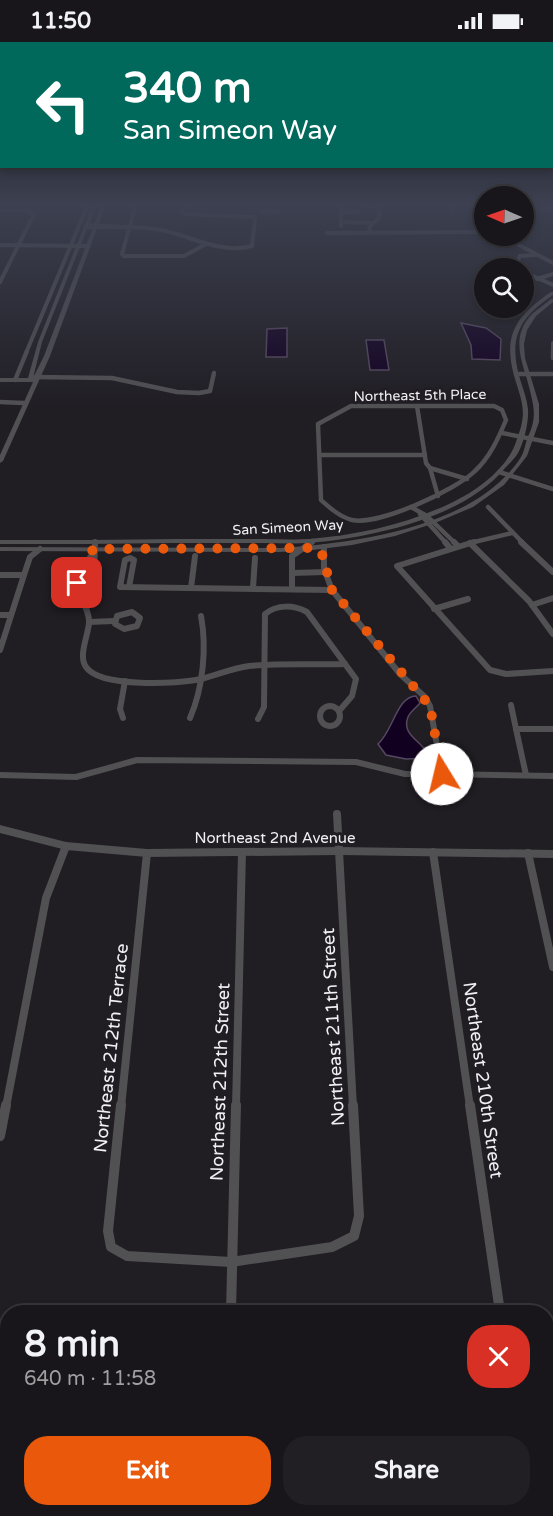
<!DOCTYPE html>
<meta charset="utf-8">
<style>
:root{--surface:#18161a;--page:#211f23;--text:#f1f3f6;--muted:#9f9fa2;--line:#363539;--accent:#ea580c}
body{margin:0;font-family:"Varela Round",sans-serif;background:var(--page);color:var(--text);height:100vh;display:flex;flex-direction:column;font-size:22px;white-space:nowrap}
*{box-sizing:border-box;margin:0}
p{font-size:20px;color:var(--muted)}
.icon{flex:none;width:33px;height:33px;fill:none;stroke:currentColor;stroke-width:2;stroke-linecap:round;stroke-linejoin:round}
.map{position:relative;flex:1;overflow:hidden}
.panel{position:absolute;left:0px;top:1263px;width:554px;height:212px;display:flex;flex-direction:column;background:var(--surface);border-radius:24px 24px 0 0;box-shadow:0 3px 9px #0003,0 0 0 2px var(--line)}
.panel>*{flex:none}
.top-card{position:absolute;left:0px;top:0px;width:554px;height:126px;box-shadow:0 3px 9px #0003,0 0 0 2px var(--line);background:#00695c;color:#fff;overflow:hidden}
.needle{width:39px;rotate:272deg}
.fabs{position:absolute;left:474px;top:144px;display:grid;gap:12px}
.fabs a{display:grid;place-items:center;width:60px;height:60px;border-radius:50%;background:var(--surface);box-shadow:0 3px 9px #0003,0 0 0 2px var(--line);font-size:30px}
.pin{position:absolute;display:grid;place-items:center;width:51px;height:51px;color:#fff;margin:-26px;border-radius:12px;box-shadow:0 3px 9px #0006}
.me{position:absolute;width:66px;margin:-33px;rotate:351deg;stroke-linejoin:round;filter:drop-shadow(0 0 4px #0008)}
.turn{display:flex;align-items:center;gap:21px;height:126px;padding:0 24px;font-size:27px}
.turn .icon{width:78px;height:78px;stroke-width:2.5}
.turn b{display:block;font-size:42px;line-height:51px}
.round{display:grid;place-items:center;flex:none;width:63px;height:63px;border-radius:24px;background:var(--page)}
.head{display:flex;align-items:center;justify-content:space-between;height:102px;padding:0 24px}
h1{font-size:36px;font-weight:800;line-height:45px}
.cta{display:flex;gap:12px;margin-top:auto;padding:12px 24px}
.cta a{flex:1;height:69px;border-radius:24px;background:var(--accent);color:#fff;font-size:24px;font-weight:800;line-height:69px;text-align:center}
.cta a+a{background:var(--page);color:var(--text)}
.status{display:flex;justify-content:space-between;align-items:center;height:42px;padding:0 30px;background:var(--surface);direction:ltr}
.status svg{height:16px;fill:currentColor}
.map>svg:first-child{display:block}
</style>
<div class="status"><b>11:50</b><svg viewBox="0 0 49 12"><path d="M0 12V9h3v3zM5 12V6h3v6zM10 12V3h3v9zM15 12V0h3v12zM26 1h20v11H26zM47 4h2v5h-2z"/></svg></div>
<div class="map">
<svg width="553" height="1474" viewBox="0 0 553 1474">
<rect width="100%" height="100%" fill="#201d23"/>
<g fill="#120021" stroke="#554860" stroke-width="1.5">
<path d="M461,281L486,286L501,297L500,318L472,317L471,303Z"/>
<path d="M287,286V315H266L267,287Z"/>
<path d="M366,298H384L389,328H370Z"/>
<path d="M416,654L420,661C416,666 410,670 408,675C400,695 427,700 428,716L406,717L386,713L378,702C393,689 397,654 416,654Z"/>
</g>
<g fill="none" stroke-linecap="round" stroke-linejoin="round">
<g stroke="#515053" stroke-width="4">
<path d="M130,162L134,169L122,212L124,214H184L206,202"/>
<path d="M341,162V184"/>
<path d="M452,162L453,168"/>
<path d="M365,164H377"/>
<path d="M524,167H553"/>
<path d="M0,169H28L34,172L0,240"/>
<path d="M261,169L278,170"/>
<path d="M341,170H358"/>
<path d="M342,180L372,181"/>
<path d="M85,185H124L86,183"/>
<path d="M124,185C138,185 152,186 166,189C195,196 222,212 252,204L255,177L253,175L184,172L181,170L188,162"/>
<path d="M371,190L369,185L380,175L377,162"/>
<path d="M327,191L484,190"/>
<path d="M502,194L553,221"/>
<path d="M0,203L88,204"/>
<path d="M520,226L517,220L520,214L537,213"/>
<path d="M524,230L553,243"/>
<path d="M537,237L553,232"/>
<path d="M553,301V311"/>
<path d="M26,311L86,167L94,162"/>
</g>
<g stroke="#515053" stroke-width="4.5">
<path d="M553,309V316"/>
<path d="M516,332H553"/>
<path d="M34,335L112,336L177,350L199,351L210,349L214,331"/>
<path d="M15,338L27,309"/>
<path d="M0,360L24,361"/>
<path d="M351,364H494L502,368L506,378C498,397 490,415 475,429C456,448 378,484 352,478C340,475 330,466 321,458L318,382Z"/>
<path d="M417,364L426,421L430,426L438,454"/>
<path d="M502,391L553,401"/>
<path d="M320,413H425"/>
<path d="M430,426L467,437"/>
<path d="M499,430L553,447"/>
<path d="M411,465L427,474L455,501"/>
<path d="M488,465L523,501"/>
<path d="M420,472L446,501"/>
<path d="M310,501L313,499"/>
<path d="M470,501L512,491"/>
</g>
<g stroke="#515053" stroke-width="6">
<path d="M445,500L450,506"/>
<path d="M454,500L458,504"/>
<path d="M474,500L397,524L490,628L506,632L553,629"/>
<path d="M521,500L553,530"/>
<path d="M470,501L529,559L553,592"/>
<path d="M324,505V527L332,548L400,632L425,655L430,664L442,732L553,734"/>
<path d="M93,511C88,519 80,529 77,539C73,550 90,564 89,581C88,594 78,614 86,625C100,646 179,642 201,637C217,633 233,626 249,624C281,621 313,623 345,622"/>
<path d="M292,531L326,530"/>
<path d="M0,533H24L0,608"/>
<path d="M24,533L30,515L40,507"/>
<path d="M129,545L134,518L130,516L125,518L120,545L332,548"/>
<path d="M191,546L195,514"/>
<path d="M253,546L255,516"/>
<path d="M292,546V514L312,500"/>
<path d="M532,563L553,556"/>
<path d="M87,564L94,537L95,500"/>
<path d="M434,567L468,557"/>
<path d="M132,570L140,576L137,584L124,587L115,582L117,574Z"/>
<path d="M0,573H11"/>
<path d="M89,580L114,579"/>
<path d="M511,663L516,687"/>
<circle cx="330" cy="674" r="10"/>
<path d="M123,676L120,667L125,639"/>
<path d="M190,676C203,646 207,606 201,574"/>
<path d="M258,677L264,665L265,572C277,562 294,563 307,570L356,637L352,654L339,669"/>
<path d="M0,733L76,735L137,718L356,720L405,732H442"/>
<path d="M526,733L516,687H553"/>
</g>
<g stroke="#515053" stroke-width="8">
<path d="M337,772L353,1065"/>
<path d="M433,810L470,1065"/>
<path d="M528,811L553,925"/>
<path d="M6,1065L46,856L66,804"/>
<path d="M121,1065L147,811"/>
<path d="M236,1065L242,810"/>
</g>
<g stroke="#515053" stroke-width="10">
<path d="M121,1063L108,1189L111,1205L127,1214L231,1220L332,1205L354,1194L359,1174L353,1063"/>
<path d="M470,1063L500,1270"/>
<path d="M0,1094L6,1063"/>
<path d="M231,1270L236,1063"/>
<path d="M546,1303L553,1301"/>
<path d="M0,1382H8"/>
<path d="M227,1467V1474"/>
</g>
<g fill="#515053" fill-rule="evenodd">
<path d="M93,162H97L42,300L33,336L44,314L102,162H106L50,314L3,419L0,421V413L33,340H0V336H28L38,300Z"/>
<path d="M551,250H553V253C519,276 508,296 520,337C523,347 527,357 528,367C529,380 524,400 518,411C515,416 510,421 506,425C465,476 371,496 308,501C293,502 278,501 263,501C233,501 202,501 172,501C115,502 57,502 0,502V498C59,498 118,498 177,497C206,497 235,497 263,497C278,497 294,498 309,497C358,493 408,482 453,460C475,449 498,433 511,411C514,406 516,400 518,394C527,370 522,360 515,337C502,293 516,274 551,250Z"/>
<path d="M551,257H553V260L536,274L527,288L524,302L525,316L539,362V380L527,414L504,443L473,465L435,481L395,494L352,503L313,508L280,510L0,509V505L280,506C357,501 476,485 521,415C524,410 525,403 527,397C529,392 532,386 533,380C535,371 533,361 531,353C525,323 507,297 533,271C539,266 546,262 551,257Z"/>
<path d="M0,783L66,800L147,807L340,805L553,808V816L340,813L147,815L66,808L0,791Z"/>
</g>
</g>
<linearGradient id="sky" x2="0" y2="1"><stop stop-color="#121013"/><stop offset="0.44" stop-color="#3c4050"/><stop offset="1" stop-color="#3c4050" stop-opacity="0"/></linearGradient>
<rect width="553" height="368" fill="url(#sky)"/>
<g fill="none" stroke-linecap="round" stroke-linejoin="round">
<path stroke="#ea580c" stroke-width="10" stroke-dasharray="0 18" d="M77,541L93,507L315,506L322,512L332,548L430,664L442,732"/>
</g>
<g text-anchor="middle" stroke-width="6" stroke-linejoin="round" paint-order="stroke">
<g font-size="14" fill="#f1eff4" stroke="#201d23">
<text transform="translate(420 353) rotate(-1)" y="5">Northeast 5th Place</text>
<text transform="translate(288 485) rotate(-3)" y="5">San Simeon Way</text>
</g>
<g font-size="15" fill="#f1eff4" stroke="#201d23">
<text x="275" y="801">Northeast 2nd Avenue</text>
</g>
<g font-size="18" fill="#f1eff4" stroke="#201d23">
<text transform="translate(333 985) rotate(-93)" y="6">Northeast 211th Street</text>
<text transform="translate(111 1006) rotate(-84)" y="6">Northeast 212th Terrace</text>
<text transform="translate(483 1038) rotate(82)" y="6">Northeast 210th Street</text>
<text transform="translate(220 1040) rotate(-88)" y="6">Northeast 212th Street</text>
</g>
</g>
</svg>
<div class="fabs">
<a><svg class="needle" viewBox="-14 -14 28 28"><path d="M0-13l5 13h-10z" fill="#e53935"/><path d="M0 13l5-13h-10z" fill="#9f9fa2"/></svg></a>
<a><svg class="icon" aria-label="search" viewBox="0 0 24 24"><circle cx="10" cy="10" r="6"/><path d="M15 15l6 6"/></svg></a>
</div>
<div class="pin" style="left:77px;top:541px;background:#d93025"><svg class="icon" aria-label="arrive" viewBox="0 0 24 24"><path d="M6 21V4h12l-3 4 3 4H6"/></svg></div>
<svg class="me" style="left:442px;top:732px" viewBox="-20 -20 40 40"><circle r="19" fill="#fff"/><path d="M0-13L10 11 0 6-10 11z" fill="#ea580c"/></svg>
<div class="top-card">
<div class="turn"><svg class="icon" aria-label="left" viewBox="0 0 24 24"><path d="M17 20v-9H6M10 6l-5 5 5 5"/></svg><div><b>340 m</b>San Simeon Way</div></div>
</div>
<section class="panel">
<div class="head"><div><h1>8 min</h1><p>640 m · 11:58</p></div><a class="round" style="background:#d93025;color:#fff"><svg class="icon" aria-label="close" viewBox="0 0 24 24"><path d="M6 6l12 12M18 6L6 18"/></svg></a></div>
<div class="cta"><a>Exit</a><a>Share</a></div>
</section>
</div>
